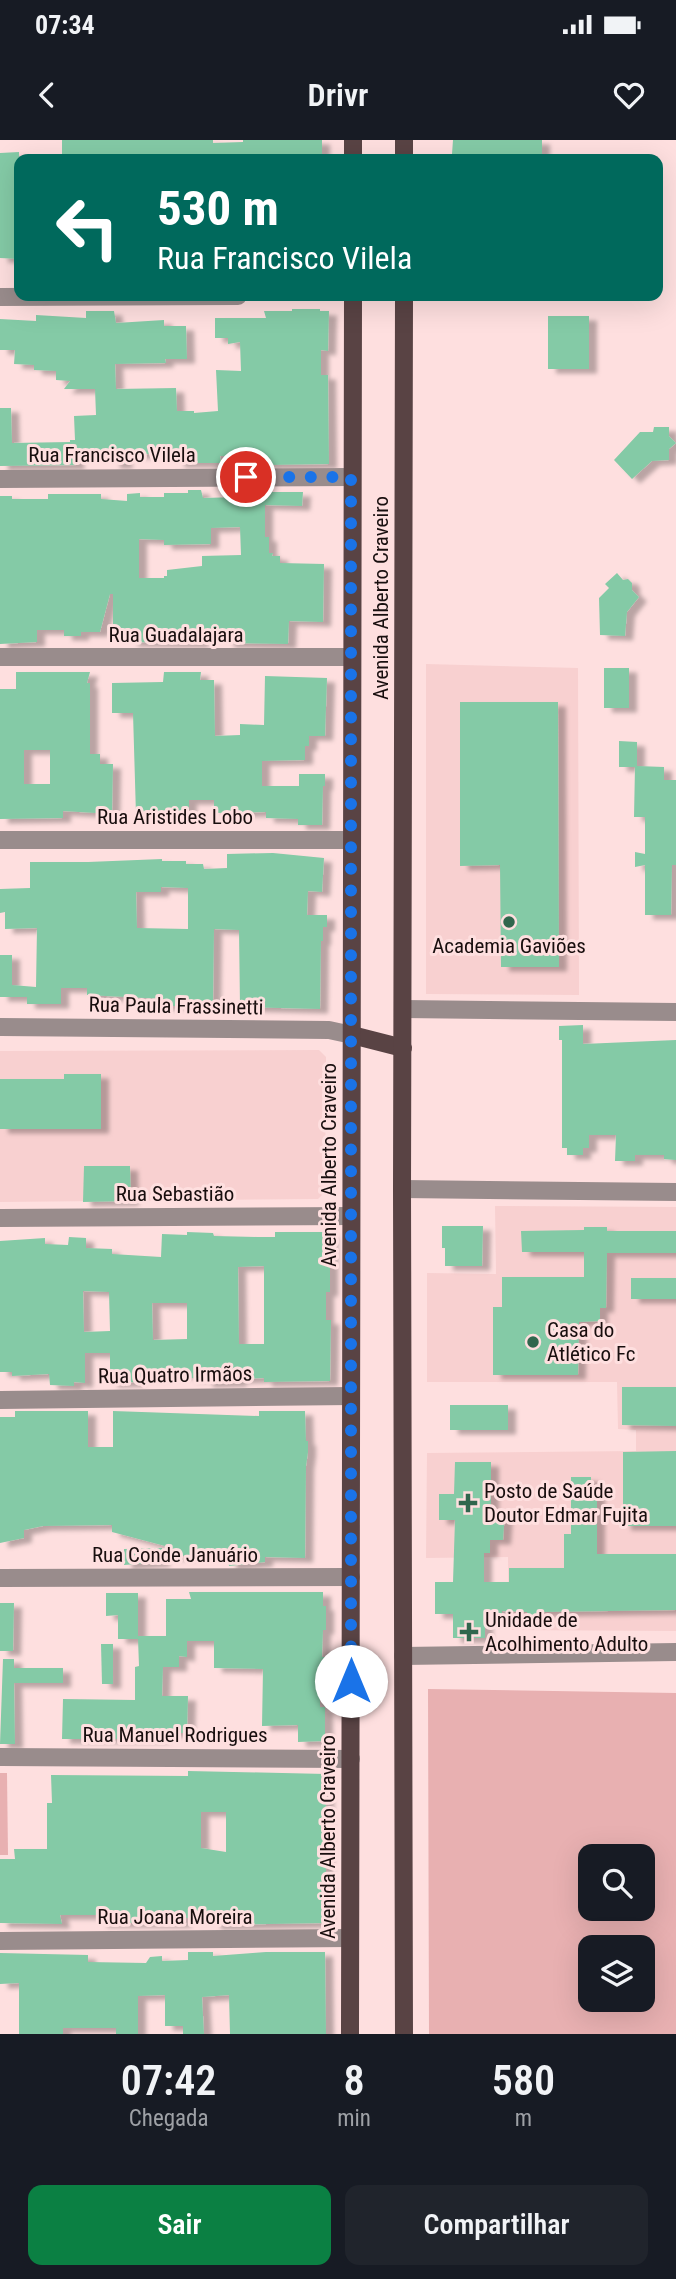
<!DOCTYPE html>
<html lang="pt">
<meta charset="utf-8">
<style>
:root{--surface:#171b24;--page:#20242c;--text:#f1f3f6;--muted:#9ea1a6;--accent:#0b8043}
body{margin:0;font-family:"Roboto Condensed",sans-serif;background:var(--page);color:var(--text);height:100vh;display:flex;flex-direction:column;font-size:26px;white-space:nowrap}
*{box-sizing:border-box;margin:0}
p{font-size:23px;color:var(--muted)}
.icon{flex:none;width:38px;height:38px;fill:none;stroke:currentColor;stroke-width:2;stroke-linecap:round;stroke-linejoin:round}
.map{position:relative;height:1894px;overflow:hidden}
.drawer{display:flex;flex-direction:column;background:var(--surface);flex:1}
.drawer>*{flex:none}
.guide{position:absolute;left:14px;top:14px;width:649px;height:147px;border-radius:14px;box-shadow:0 7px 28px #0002;background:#00695c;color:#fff;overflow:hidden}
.fabs{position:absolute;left:578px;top:1704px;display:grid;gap:14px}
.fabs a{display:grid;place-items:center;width:77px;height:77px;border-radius:14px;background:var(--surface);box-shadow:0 7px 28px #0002;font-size:35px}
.pin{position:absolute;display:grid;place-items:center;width:60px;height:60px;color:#fff;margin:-30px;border:4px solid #fff;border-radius:50%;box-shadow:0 2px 7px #0007}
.me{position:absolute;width:77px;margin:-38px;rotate:0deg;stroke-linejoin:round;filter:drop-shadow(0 0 5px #0008)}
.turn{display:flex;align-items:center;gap:24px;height:147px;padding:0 28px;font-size:32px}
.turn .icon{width:91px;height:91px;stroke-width:2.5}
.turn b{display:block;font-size:49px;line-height:60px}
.eta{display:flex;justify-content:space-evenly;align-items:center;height:119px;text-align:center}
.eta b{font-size:42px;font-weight:600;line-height:49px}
.primary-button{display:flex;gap:14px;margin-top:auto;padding:14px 28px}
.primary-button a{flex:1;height:80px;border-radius:14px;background:var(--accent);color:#fff;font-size:28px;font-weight:600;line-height:80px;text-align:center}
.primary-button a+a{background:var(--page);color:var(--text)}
.status{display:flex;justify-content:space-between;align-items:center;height:49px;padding:0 35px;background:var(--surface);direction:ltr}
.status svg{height:19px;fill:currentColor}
header{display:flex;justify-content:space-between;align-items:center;height:91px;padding:0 28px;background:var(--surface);font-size:32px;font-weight:600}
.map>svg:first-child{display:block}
</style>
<div class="status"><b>07:34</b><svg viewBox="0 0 49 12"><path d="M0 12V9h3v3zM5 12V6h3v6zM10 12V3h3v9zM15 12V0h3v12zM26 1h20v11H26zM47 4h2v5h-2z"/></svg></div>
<header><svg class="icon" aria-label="back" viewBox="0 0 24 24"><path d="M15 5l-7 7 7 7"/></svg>Drivr<svg class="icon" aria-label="heart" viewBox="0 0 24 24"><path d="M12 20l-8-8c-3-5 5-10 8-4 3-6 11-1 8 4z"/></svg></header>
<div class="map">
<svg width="676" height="1894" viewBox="0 0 676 1894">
<defs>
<filter id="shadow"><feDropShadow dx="8" dy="4.5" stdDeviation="2" flood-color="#0004"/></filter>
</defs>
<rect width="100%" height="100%" fill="#fedfdf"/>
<g fill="#f8d0d0">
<path d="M426,524L578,528L579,855L426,854Z"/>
<path d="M319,910L326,917L325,1052L318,1059L0,1062V911Z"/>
<path d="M495,1066L676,1067V1491L509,1490L508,1417L426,1418L427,1313L636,1311V1290L618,1289L617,1242H427V1133L496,1134Z"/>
</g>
<g fill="#e8b0b1" fill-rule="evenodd">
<path d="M428,1549L676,1553V1894H429ZM590,1717H642V1769H590ZM590,1808H642V1860H590Z"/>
<path d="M0,1633H7L8,1715H0Z"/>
</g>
<g fill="#84caa6" fill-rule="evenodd" filter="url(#shadow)">
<path d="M62,0H213V3L243,2V0H322V19H62Z"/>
<path d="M453,0H542V19H456V14H452Z"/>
<path d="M19,12V119L0,118V13Z"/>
<path d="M292,169H320V171H329L328,211L321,210V235H328L329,324L268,325V322H251V316H220L221,323H177L175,313L123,315L125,324H112V312L74,313L77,325L0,326V268H11L12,303L70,302V300H75L74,276L96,275L95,249H64L70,241L56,240V231L34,230V225L14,224L15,210H0V179L36,181V175L86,178V171H114L116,183L164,180V186H186L187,219H165L166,223L115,224L116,249L176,248L177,271H194V273L218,271L216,230L241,231L240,202L228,204V198H215V178H266L264,171H292Z"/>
<rect x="548" y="176" width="41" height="53"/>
<path d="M654,287H669V296L676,303L669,309V320L652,321L632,339L614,320L640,292H653Z"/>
<path d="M188,350H201L203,358L240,357L239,353L255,352H303L302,366L265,365V397H269V413H273L272,416H280V423L324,424L323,482L289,481L288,504L227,503L225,497H200L201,503L129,502L133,495H120V492H113V454H110L100,492H81V496H64V490H37V502L0,504V356H12V359H48V354H101V359L127,361V354L140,353V357H164V353H188ZM240,387L241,415L202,416V426L167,430V436H164V438H139V399L164,400V405L211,404V388Z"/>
<path d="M617,433L623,440L628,439L632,443V450L639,457L627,472L625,496L600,495L599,458L609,448L605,444Z"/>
<rect x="604" y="528" width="25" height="40"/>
<path d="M16,532H90L87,543H90V614H100V624H113L112,674L63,671V678L0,679V549H16ZM24,610H50V644H24Z"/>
<path d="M164,532H201L200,540H214L215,596L240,595V584L264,585L265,536L327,538L325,596H309V606H305V620L262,621V646H299V634H325V646H323L322,685H298V679L266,678V672L214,673V660H189V677L136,675L133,573H112V543L163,542Z"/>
<path d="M460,562H558L559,827H501L500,725L460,726Z"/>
<path d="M619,601L637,602V626L664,627V640H676V725H672L671,775H645V725L635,727V712L645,714V677H634L635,627H619Z"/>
<path d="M273,713L324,718L322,752L308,751L307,775H327V787H323V801H321L320,869L240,867L239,790L214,789L213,862H176V866H163L164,859L87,855V848H61V864H27V857H0V815H12V845L36,847L37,788L5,789V772L0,773V749L30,748V722H88L162,719V721H186V724H203L204,729L227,728V714ZM161,747L188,748V789L137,788L136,752H161Z"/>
<path d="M583,885V904L676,900V1020L664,1019V1015H635V1021H615L616,995H589V1008H583V1015H567V1008H562V900H559V886Z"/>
<path d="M64,934H101V989H0V939H64Z"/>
<path d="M84,1026H130L131,1061L83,1062Z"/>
<path d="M442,1086H483L482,1126H445V1108H442Z"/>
<path d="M584,1087H607V1091H676V1113H607L606,1168H600V1181L579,1182L578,1235H493V1167H502V1137H584V1112H522L521,1091L584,1090Z"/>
<path d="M187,1092L213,1093L214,1096L258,1097H275V1092H330V1152H326V1180H331L330,1241L264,1242V1238L238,1239L239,1242L205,1243V1238H188V1234L137,1237V1242L110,1243V1213H85V1243L74,1242V1246L50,1245L49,1234L12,1236V1232H0V1101L45,1098V1104L68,1105L69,1097L86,1098V1108L112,1109V1114L161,1117L162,1094L187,1095ZM264,1126V1204H239L238,1127ZM83,1151L109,1152L110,1191L84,1192ZM152,1163H187V1199L153,1200Z"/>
<rect x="631" y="1138" width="45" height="21"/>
<path d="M622,1247H676V1286L622,1285Z"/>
<rect x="450" y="1265" width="58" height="25"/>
<path d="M15,1271H88V1307H113V1271L259,1276V1271H305L306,1301H308V1312L306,1326L305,1418L265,1417V1422L229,1426L228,1418L217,1416H164L165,1406L112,1392V1385L43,1386L24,1390V1398L0,1403V1277H15Z"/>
<path d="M676,1311V1386H623V1312Z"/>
<path d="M455,1322H491V1372H505L503,1400H490V1413H484V1442H509V1428H564V1394H571V1337H591V1345H597V1414H676V1470L541,1472V1480H527V1472L502,1471V1474H485V1498H453V1474H435V1442H453L455,1380H439V1354H454Z"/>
<path d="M162,1408V1422L124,1425V1409Z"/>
<path d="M189,1452H323V1466H326V1490H323L322,1517H328L329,1542H320V1567H325V1601L298,1602V1585L262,1586L263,1529L214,1528V1501H187V1517L179,1516V1527H163L162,1556H188L187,1593H162V1599H62L63,1559L135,1560V1527L139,1526L138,1499H118V1475L106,1476V1453H138V1496H166V1459H191Z"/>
<path d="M0,1463H14L13,1511H0Z"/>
<path d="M101,1504H113V1544H102Z"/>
<path d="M3,1519H14V1528H63V1543H14L15,1604H0Z"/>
<path d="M188,1631L326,1634V1783L213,1785V1778H183V1783H99V1775H60L62,1784L0,1783V1719H15L14,1709H47V1663H52L51,1635L188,1636ZM201,1672H226V1712L201,1708Z"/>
<path d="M188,1812H213V1816L266,1812H325L326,1894H230L229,1855L202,1857L204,1894H183V1886H165V1855L138,1856V1894H116V1888H63V1894H19V1843L0,1844V1813L88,1815V1822L146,1823L150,1817L162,1816V1821L188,1820Z"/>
</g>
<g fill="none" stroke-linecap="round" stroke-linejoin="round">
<g stroke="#998c8c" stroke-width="18">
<path d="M0,157L238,156"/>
<path d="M0,339L351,337"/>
<path d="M0,517H351"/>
<path d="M0,700H351"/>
<path d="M403,869L676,872"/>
<path d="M0,887L329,890L352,895"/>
<path d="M402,1049L676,1052"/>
<path d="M0,1078L351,1076"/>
<path d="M0,1260L351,1256"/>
<path d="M0,1438L351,1437"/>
<path d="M403,1516L676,1512"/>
<path d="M0,1617L351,1619"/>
<path d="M0,1801L350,1798"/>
</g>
<g stroke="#594344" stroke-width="18">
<path d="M353,19V0"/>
<path d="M404,19V0"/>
<path d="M352,895L403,908"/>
<path d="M350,1894L353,156"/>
<path d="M404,1894L402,1049L404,156"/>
</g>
</g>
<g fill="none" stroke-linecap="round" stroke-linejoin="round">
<path stroke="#1a73e8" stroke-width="12" stroke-dasharray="0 21.6" d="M246,337H351V1541"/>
</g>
<g fill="#30664d" stroke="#fedfdf" stroke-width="2.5">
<circle cx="509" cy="782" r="7"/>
<circle cx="533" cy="1202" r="7"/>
<path d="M464.5 1352.5h7v7h7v7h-7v7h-7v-7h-7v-7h7z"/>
<path d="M465.5 1481.5h7v7h7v7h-7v7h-7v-7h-7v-7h7z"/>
</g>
<g text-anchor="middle" stroke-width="6" stroke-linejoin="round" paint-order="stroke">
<g font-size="21" fill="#180e0e" stroke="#fedfdf">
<text x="112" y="322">Rua Francisco Vilela</text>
<text transform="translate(381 458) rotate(-90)" y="7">Avenida Alberto Craveiro</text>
<text x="176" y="502">Rua Guadalajara</text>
<text x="175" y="684">Rua Aristides Lobo</text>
<text transform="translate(176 866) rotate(1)" y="7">Rua Paula Frassinetti</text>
<text transform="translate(329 1025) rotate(-90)" y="7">Avenida Alberto Craveiro</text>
<text x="175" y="1061">Rua Sebastião</text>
<text transform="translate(175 1235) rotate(-1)" y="7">Rua Quatro Irmãos</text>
<text x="175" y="1422">Rua Conde Januário</text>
<text x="175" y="1602">Rua Manuel Rodrigues</text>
<text transform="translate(328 1697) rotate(-90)" y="7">Avenida Alberto Craveiro</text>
<text x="175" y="1784">Rua Joana Moreira</text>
</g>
<g font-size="21" fill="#180e0e" stroke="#fedfdf" text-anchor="start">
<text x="509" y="813" text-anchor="middle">Academia Gaviões</text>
<text x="547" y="1197">Casa do<tspan x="547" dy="24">Atlético Fc</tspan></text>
<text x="484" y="1358">Posto de Saúde<tspan x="484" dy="24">Doutor Edmar Fujita</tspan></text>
<text x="485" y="1487">Unidade de<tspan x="485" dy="24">Acolhimento Adulto</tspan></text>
</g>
</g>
</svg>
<div class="fabs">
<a><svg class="icon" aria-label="search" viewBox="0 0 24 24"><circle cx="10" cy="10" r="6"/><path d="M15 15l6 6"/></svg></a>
<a><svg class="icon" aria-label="layers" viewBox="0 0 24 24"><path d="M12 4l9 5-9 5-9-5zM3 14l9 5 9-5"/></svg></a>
</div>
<div class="pin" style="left:246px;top:337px;background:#d93025"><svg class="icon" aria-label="arrive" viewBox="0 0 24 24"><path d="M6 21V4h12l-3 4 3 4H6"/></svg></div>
<svg class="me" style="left:351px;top:1541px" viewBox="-20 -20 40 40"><circle r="19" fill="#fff"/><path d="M0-13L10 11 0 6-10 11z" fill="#1a73e8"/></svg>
<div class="guide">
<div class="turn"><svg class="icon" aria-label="left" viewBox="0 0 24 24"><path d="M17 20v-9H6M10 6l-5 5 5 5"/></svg><div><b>530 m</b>Rua Francisco Vilela</div></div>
</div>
</div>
<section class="drawer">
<div class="eta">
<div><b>07:42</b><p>Chegada</p></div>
<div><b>8</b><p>min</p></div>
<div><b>580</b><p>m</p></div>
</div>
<div class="primary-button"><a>Sair</a><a>Compartilhar</a></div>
</section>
